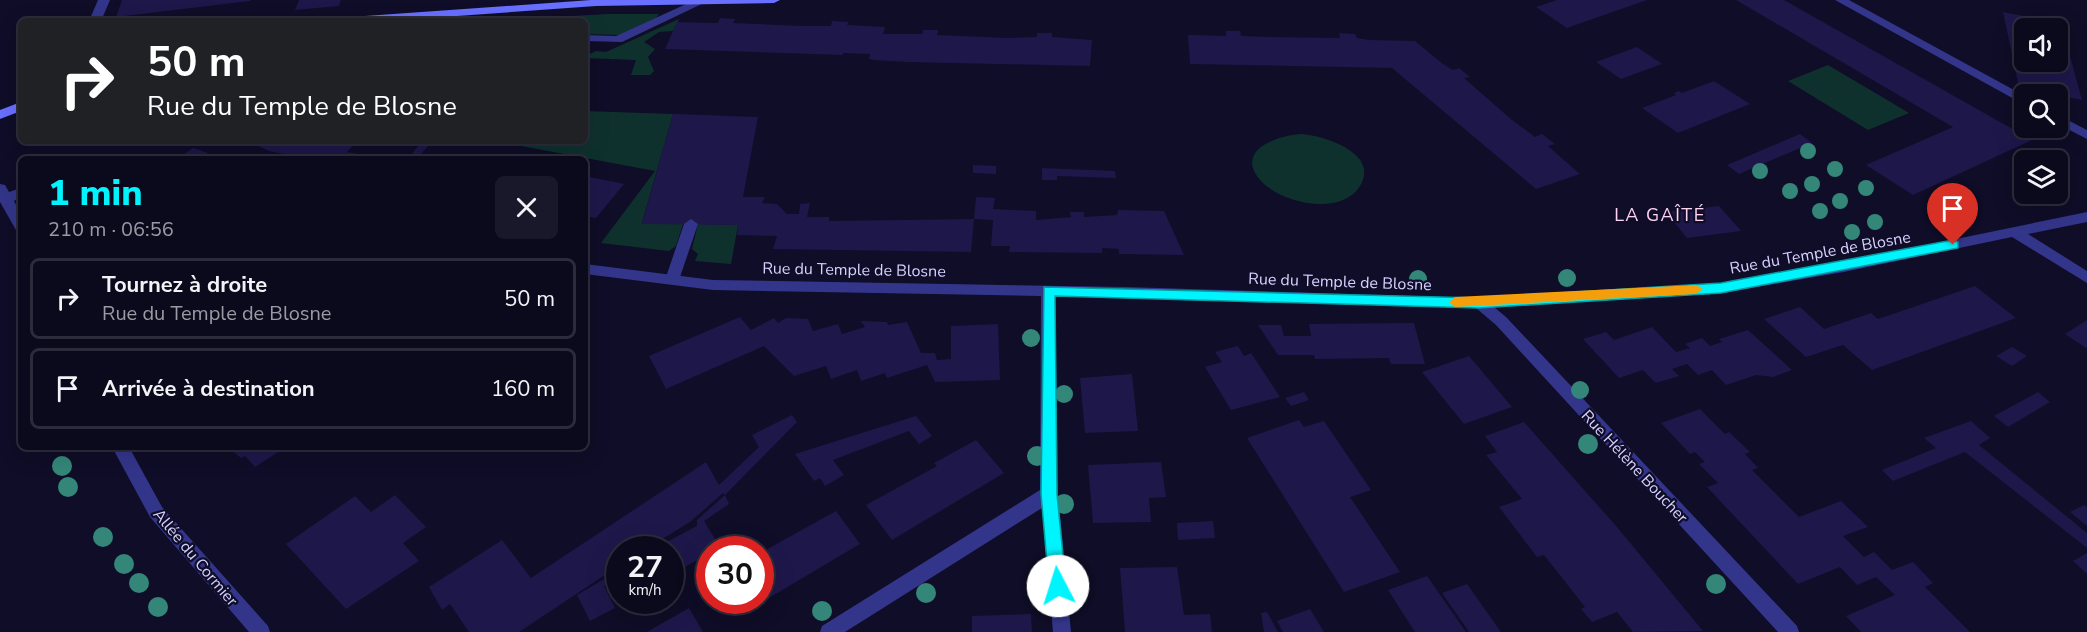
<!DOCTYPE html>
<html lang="fr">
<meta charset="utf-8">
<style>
:root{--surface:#0b0a1d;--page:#19182a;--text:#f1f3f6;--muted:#9a9aa4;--line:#2b2b3b;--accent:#00f4fd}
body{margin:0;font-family:"Nunito Sans",sans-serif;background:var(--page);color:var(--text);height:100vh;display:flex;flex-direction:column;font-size:22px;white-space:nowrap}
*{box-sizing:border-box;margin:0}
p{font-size:20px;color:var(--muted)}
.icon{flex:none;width:33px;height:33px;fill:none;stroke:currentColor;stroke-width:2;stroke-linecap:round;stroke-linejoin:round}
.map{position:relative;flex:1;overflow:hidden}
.panel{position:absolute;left:18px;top:156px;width:570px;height:294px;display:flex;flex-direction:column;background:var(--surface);border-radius:9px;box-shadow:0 6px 24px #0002,0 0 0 2px var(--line)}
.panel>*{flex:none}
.top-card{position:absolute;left:18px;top:18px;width:570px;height:126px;border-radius:9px;box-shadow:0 6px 24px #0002,0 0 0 2px var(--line);background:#202124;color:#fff;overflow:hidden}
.fabs{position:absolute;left:2014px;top:18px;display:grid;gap:12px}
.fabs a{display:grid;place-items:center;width:54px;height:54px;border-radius:9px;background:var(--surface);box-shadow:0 6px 24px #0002,0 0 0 2px var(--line);font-size:30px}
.speed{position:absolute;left:606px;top:536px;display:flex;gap:12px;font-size:30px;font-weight:700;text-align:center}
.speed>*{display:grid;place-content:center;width:78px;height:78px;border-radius:50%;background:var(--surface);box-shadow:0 6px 24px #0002,0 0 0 2px var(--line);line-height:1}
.speed small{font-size:15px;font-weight:400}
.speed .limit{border:9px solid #d22;background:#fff;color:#111}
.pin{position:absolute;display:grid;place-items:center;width:51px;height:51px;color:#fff;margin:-62px -26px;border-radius:50% 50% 50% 0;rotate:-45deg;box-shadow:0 0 6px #0007}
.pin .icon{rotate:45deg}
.me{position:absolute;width:66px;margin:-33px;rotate:355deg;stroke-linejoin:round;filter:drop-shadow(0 0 4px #0008)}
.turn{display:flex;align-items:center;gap:21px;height:126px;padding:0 30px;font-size:27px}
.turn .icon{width:78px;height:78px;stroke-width:2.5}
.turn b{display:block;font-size:42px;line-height:51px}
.round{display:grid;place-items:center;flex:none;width:63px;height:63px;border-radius:9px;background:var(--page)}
.overview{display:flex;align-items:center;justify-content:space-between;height:102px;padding:0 30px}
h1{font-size:36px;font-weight:800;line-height:45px;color:var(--accent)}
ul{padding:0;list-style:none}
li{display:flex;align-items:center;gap:18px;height:81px;margin:0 12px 9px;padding:0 18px;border:3px solid var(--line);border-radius:9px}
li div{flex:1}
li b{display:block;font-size:22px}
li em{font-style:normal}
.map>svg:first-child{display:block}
</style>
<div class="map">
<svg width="2087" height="632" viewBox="0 0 2087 632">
<rect width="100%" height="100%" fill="#0f0d27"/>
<g fill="#0f312e">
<path d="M609,14H659L656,18L619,35L585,34V21H478Z"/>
<path d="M679,19L673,31L659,32L644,42L655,49L648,57L654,71L650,75H631L636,60L585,58V56L596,51L606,52Z"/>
<path d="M1828,65L1909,113L1868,130L1788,81Z"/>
<path d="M585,111L673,114L642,223L683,224L676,246L669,251L601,243L655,171L494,141H585Z"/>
<path d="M1302,134C1324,136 1380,153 1360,186C1341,217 1281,203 1261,181C1233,150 1278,135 1302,134Z"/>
<path d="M698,224L738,225L731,264L695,261L698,254L692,249Z"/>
</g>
<g fill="#1e174a" fill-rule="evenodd">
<path d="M122,0H250V1L116,17Z"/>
<path d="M299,0H341L339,6L295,10Z"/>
<path d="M1557,0H1647L1567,28L1536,7Z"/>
<path d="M1736,0H1784L2032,140L1913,195L1866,165L1953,127Z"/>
<path d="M2003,12L2061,23L2082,100L2019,87ZM2025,28H2058V62H2025Z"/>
<path d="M720,18L735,19L733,23L802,26H831L832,21L849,22L847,25L885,27L883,34H922L923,30H938L937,35L1008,38L1037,37V33H1052V37L1092,40L1090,66L908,62L874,60L869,59L870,54L843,53V55L665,49L677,22L718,23Z"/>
<path d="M1226,31H1240L1241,36L1270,37L1340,38L1339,33L1355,34L1357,38L1369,40L1415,41L1443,64L1453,70L1459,68L1470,77L1464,78L1512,120L1535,137L1542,134L1555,144L1548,146L1580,174L1536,189L1392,68L1190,64L1188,35L1226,36Z"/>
<path d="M1637,47L1662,64L1621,79L1596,62Z"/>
<path d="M1714,81L1750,104L1678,133L1642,108L1676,95L1674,93L1679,91L1682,93Z"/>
<path d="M673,114L758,117L743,197H765L762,203L777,204L787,214H799L800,204L810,203L807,217H829V221L974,219L971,252L773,249L777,236L737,235L738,225L642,224Z"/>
<path d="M1800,134L1812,143L1739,174L1727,165Z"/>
<path d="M248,141H357L347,152L363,155L360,159H310L269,151Z"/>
<path d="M422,141H432L417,159H408Z"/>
<path d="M193,148L208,153L200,159H177Z"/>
<path d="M973,165L996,166V174L973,173Z"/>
<path d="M1042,168L1115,171L1116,178L1057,176V180H1042Z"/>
<path d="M585,176L624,184L596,218L585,216Z"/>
<path d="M976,197L995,198L993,209L1036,211V220L1071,217L1070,212H1084V217L1117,215L1118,210L1164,211L1184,255L1119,254V249L1102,248V253L1009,252L1010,246H991L993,220L974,219Z"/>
<path d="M1719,206L1741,231L1687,238L1666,212Z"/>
<path d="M1975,286L2016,318L1872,370L1843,345L1806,357L1764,319L1800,307L1824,329L1871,313L1878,319Z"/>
<path d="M740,317L751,330L774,318L778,323L786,318L808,319L813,331L838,324L842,334L865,327L861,321L887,322L888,325L907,322L921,353H935L937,360L951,359V326L998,324L1000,380L935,382L927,365L887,378L885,373L861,381L857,370L831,379L826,366L794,376L764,346L666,389L649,356Z"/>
<path d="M2087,320V347L2086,348L2065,334Z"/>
<path d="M1414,323L1425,364H1391L1389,358L1315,359L1314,355H1278L1258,325H1281L1284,336H1311L1309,324Z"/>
<path d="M1652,327L1676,352L1690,348L1685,344L1702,338L1710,346L1722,342L1719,339L1748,330L1792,370L1773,377L1756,375L1726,385L1712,370L1698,375L1687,364L1672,369L1679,376L1656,383L1643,370L1619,378L1583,339L1606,332L1614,340Z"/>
<path d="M1238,346L1244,356L1251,353L1280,397L1231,410L1205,367L1222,362L1215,352Z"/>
<path d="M2012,347L2027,356L2012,366L1996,356Z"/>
<path d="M1469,356L1512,407L1464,424L1422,372Z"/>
<path d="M1132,374L1138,431L1085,433L1080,378Z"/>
<path d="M1304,392L1309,400L1291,406L1285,398Z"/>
<path d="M2038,392L2050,402L2008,427L1994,416Z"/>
<path d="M1700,409L1725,434L1729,432L1750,452L1745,454L1758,468L1752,470L1799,517L1841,501L1868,527L1843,536L1864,557L1874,552L1892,570L1913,562L1933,583L1925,587L1970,632H1861L1846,616L1895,595L1876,577L1857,585L1840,567L1798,584L1707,487L1718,483L1699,464L1705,462L1695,452L1690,454L1661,423Z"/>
<path d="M792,415L797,422L725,495L723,493L690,522L646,549H620V565L519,632H469L450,604L442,610L429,587L502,540L531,578L706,462L719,485L759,447L752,435Z"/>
<path d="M916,416L932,436L919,444L909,431L833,460L844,475L825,486L820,478L814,481L795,454Z"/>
<path d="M1299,420L1304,427L1324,421L1371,490L1350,497L1400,572L1344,592L1247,438Z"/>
<path d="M1971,421L1990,438L1979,445L2087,533V548L1965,452L1893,481L1882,470L1936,448L1924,438Z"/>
<path d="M1524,422L1617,527L1703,631L1633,632L1617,612L1592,622L1581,609L1585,607L1544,555L1537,557L1499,507L1522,499L1486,455L1497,452L1485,436Z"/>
<path d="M976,440L1004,473L892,540L866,505L937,466L934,463Z"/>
<path d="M228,447H286L255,467L245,456L241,458Z"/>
<path d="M1161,462L1166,497L1149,498L1151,522L1093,523L1088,465Z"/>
<path d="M395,495L426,527L403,543L419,561L346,609L286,544L355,496L371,512Z"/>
<path d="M725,495L729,504L704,521L720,547L710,549V553L670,575V549H653L697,526V520Z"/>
<path d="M2084,505L2087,507V526L2070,512Z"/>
<path d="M836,511L860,544L757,605L754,600H760V553Z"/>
<path d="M1213,521L1215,538L1178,540L1177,523Z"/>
<path d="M2087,553V574L2073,561Z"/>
<path d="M1177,567L1184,615L1210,614L1212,632H1125L1120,568Z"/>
<path d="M616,572L618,578L604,586L615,608L590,621L577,595Z"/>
<path d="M1427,576L1466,632H1415L1388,590Z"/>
<path d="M1467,584L1501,632H1469L1442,593Z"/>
<path d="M689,608L703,632H647Z"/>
<path d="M1310,609L1324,632H1283L1277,621Z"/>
<path d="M1267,612L1278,632H1264L1261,613Z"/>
<path d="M1031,614L1032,632H972V616Z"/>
</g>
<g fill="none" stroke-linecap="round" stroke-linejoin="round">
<g fill="#33358a" fill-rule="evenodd">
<path d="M695,0L708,1L622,42L585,41V35L616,36Z"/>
<path d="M691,219L698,224L679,280L677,284H667L665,280L684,224Z"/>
</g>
<g fill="#33358a" fill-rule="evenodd">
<path d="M98,0H110L101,21H89Z"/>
<path d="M1835,0H1849L2025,96V105Z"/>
<path d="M2058,115L2087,130V139L2058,124Z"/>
<path d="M0,184L5,185L9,192L21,188V197L14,201L21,214V232L16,230L0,202Z"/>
<path d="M2087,212V222L2028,234L2087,271V283L2012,237L1844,272L1721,293L1494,307L1506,317L1797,626L1799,632H1778L1496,325L1476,308L1055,296L1058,494L1071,632H1053L1042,508L845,632H820L822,626L1040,490L1041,296L713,290L585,274V264L713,280L1126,287L1479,298L1721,283L1844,262Z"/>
<path d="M112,447H129L162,507L268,626L270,632H249L150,517Z"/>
</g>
<g fill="#696fff" fill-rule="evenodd">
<path d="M591,0H780L774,3L596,6L386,21H331L337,18Z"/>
<path d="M21,102V111L0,119V110Z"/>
</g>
</g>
<g fill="#348778">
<circle cx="1808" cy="151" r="8"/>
<circle cx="1835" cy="169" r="8"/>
<circle cx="1760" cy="171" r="8"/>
<circle cx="1812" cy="184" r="8"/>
<circle cx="1866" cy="188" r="8"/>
<circle cx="1790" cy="191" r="8"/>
<circle cx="1840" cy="201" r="8"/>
<circle cx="1820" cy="211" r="8"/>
<circle cx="1875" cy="222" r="8"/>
<circle cx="1852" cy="232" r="8"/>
<circle cx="1567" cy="278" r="9"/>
<circle cx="1418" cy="279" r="9"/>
<circle cx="1031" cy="338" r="9"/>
<circle cx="1580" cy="390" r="9"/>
<circle cx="1064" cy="394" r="9"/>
<circle cx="1588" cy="444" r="10"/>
<circle cx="1037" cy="456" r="10"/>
<circle cx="62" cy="466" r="10"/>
<circle cx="68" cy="487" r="10"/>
<circle cx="1064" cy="504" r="10"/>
<circle cx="103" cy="537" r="10"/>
<circle cx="124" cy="564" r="10"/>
<circle cx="139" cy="583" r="10"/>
<circle cx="1716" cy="584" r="10"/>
<circle cx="1037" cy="592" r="10"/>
<circle cx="926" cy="593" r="10"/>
<circle cx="158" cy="607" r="10"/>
<circle cx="822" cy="611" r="10"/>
</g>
<path fill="#00f4fd" stroke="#009fa4" stroke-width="1.5" d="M1953,240L1958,242V248L1721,293L1479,308L1055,296L1057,494L1066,586L1064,591L1058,593L1052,591L1049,586L1041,494L1044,287L1479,298L1721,283Z"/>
<path fill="#f59e0b" d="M1696,285L1703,289L1696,294L1455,307L1449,302L1455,297Z"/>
<g text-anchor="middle" stroke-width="4.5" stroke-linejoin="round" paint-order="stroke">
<g font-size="16" fill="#d5d2ff" stroke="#0f0d27">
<text transform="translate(1820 252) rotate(-10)" y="6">Rue du Temple de Blosne</text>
<text transform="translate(854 269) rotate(1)" y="6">Rue du Temple de Blosne</text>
<text transform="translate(1340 281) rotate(2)" y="6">Rue du Temple de Blosne</text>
<text transform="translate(1635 466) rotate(47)" y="6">Rue Hélène Boucher</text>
<text transform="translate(196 557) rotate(50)" y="6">Allée du Cormier</text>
</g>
<g font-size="18" letter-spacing="1.5" fill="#ffd4f2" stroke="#0f0d27">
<text x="1660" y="221">LA GAÎTÉ</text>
</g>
</g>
</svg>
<div class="fabs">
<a><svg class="icon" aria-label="sound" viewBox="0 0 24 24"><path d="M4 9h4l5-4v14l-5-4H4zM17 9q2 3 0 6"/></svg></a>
<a><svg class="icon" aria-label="search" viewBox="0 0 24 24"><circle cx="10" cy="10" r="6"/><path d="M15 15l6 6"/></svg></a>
<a><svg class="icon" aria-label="layers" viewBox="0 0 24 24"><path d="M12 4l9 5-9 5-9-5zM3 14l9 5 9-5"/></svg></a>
</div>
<div class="speed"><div>27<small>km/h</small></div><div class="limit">30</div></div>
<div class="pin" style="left:1953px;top:245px;background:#d93025"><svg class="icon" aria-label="arrive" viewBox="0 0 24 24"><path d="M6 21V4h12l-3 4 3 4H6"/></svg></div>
<svg class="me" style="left:1058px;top:586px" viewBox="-20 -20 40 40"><circle r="19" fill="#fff"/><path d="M0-13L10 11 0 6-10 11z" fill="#00f4fd"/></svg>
<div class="top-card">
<div class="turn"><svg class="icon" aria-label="right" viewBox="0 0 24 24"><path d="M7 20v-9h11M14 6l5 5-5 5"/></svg><div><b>50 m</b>Rue du Temple de Blosne</div></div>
</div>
<section class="panel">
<div class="overview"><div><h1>1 min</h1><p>210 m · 06:56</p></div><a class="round"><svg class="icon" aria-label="close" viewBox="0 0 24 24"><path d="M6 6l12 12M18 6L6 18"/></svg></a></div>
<ul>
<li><svg class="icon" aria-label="right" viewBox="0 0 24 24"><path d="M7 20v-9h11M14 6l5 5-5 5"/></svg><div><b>Tournez à droite</b><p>Rue du Temple de Blosne</p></div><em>50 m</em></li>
<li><svg class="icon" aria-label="arrive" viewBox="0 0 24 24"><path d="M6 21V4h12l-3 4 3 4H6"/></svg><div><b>Arrivée à destination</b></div><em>160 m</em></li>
</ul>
</section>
</div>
